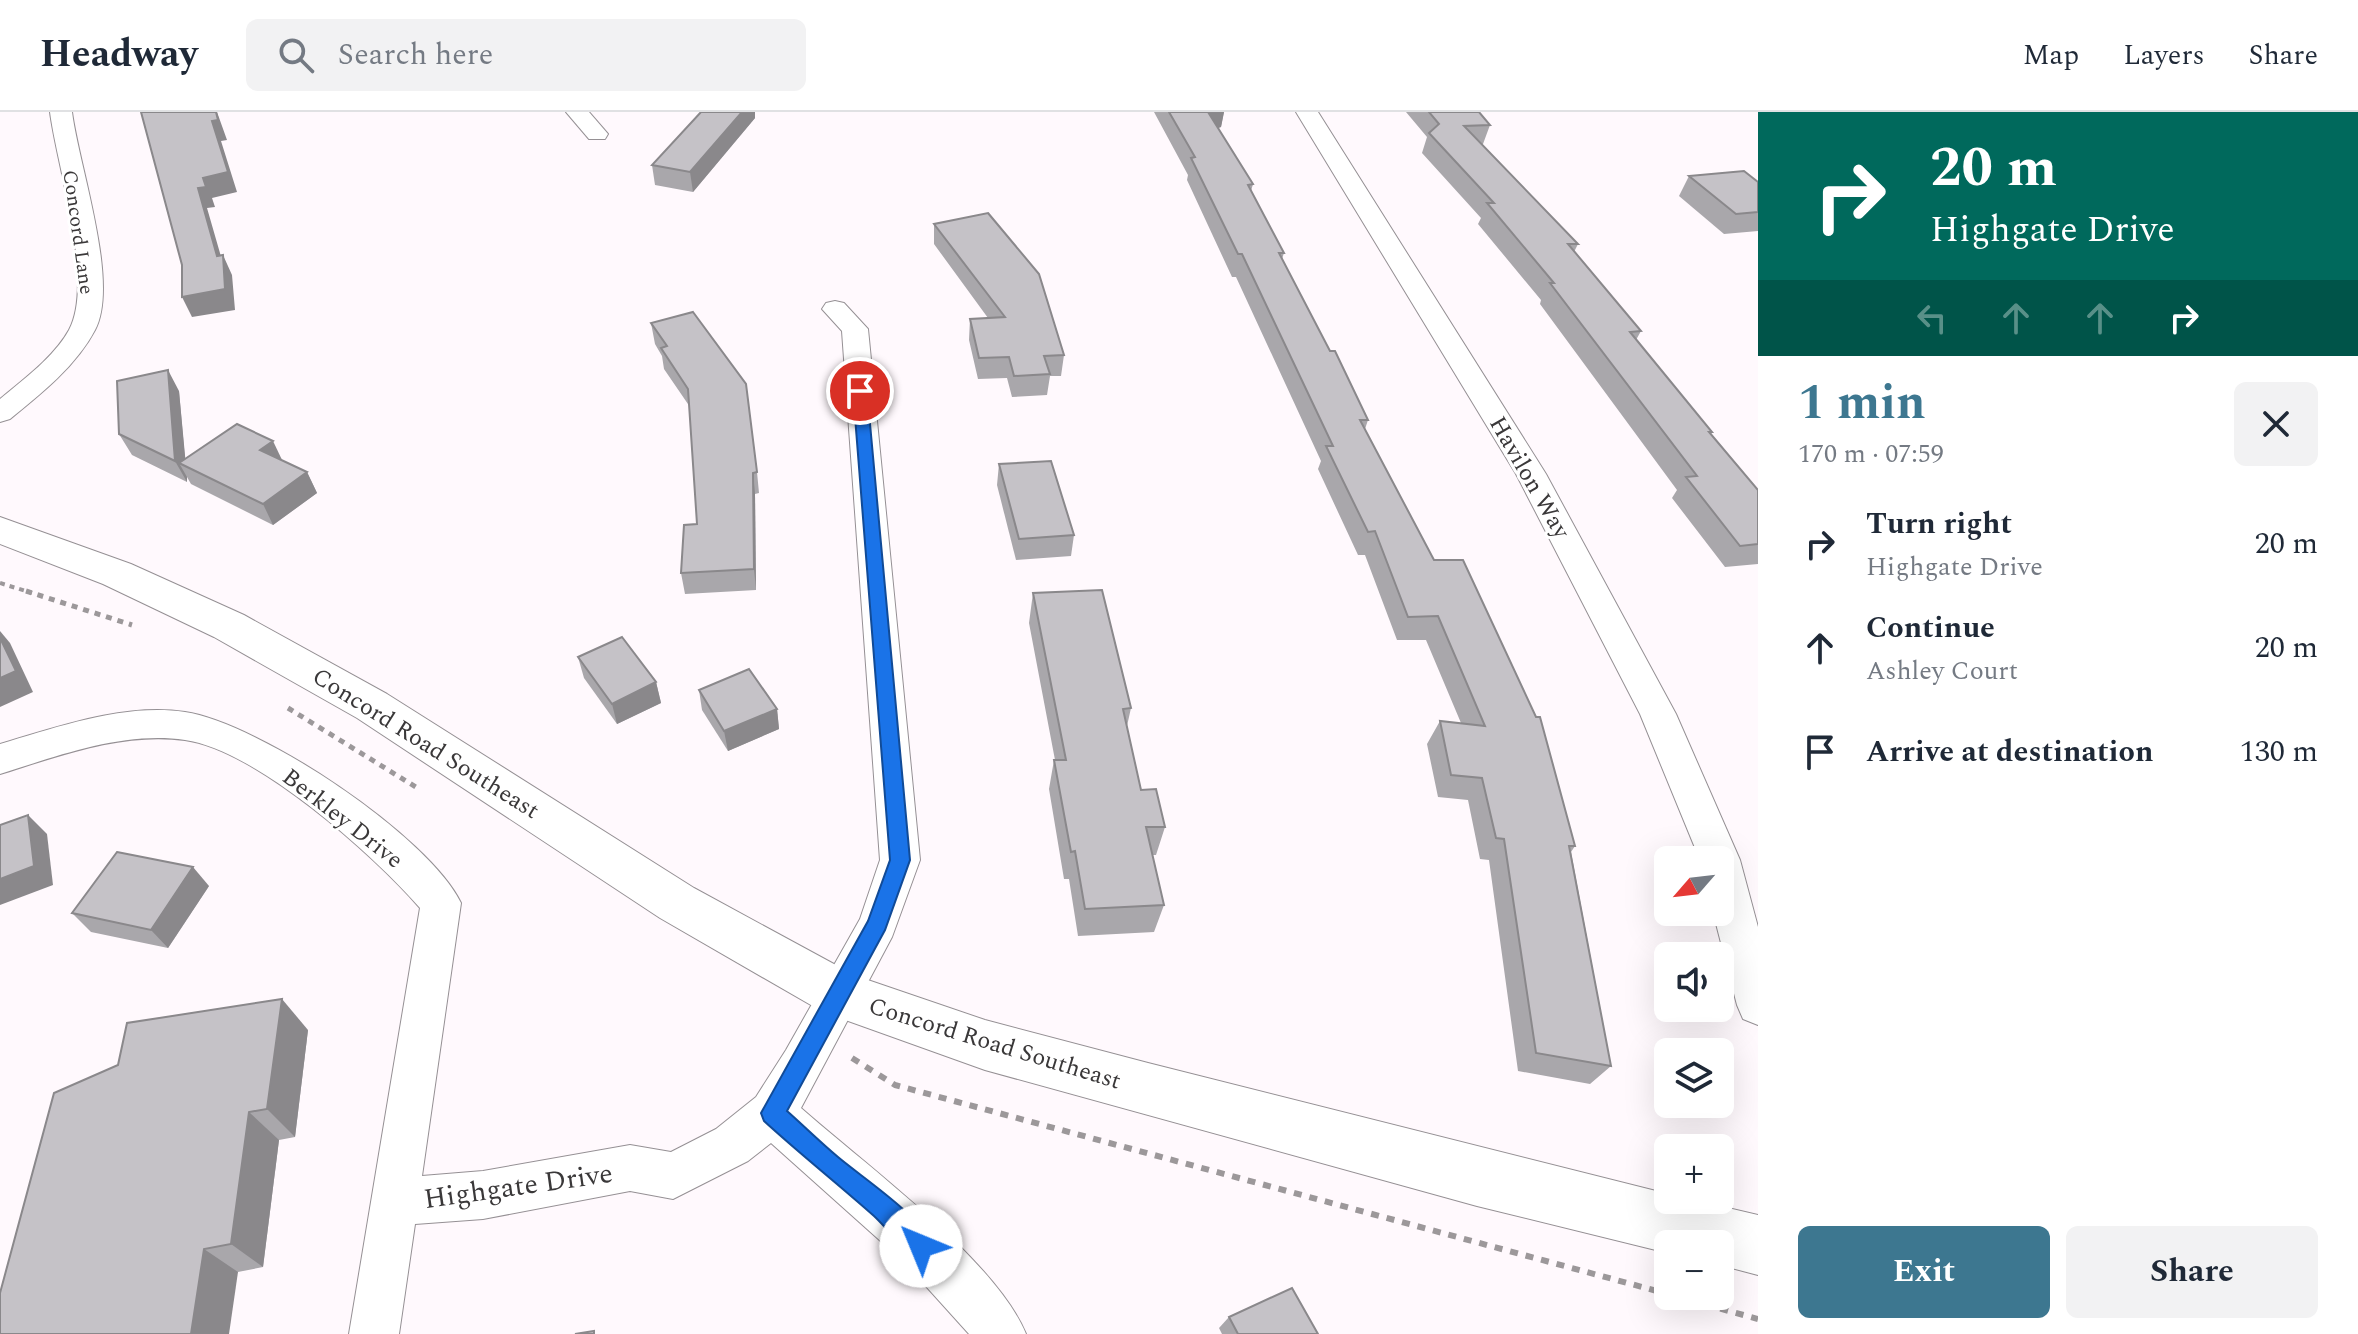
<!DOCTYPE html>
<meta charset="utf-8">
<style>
:root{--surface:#fff;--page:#f2f2f3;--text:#1f2937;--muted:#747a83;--line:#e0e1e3;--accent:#3d7790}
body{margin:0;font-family:Spectral,serif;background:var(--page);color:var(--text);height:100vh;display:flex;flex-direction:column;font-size:30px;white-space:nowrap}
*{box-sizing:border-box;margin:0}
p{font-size:26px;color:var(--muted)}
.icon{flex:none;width:44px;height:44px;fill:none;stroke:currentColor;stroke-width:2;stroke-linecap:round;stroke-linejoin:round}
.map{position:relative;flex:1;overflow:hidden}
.details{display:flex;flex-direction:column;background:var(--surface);width:600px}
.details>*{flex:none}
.banner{background:#00695c;color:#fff;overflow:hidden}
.needle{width:52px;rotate:242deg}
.tools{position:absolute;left:1654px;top:734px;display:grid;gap:16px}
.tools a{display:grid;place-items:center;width:80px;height:80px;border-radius:12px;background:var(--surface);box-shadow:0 8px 32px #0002;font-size:40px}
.pin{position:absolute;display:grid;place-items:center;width:68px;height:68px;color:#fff;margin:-34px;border:4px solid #fff;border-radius:50%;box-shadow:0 2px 8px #0007}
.me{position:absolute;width:88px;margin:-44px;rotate:315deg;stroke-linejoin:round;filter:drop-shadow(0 0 6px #0008)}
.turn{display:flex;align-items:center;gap:28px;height:168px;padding:0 40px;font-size:36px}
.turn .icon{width:104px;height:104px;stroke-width:2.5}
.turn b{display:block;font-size:56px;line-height:68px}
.lanes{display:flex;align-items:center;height:76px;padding:0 40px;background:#0003;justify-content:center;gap:40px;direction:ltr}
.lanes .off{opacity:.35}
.round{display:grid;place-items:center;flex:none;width:84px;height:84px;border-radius:12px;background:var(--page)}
.headline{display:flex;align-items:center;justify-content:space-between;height:136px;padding:0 40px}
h1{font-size:48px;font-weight:700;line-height:60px;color:var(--accent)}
.action{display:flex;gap:16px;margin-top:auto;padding:16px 40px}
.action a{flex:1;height:92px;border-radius:12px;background:var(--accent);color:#fff;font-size:32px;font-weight:700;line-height:92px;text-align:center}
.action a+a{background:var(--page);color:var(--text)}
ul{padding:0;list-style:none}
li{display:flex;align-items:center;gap:24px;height:104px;padding:0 40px}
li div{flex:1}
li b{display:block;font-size:30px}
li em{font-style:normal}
header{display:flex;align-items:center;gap:48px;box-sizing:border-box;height:112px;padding:0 40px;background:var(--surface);border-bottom:2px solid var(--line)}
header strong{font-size:38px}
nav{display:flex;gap:44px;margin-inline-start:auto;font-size:28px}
.search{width:560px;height:72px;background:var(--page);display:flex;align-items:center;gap:20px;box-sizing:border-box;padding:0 28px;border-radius:12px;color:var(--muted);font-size:30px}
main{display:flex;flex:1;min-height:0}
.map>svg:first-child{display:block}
</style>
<header>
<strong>Headway</strong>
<div class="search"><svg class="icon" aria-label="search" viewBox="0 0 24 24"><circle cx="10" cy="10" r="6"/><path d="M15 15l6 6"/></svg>Search here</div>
<nav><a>Map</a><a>Layers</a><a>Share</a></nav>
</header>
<main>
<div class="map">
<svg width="1758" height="1222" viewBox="0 0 1758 1222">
<rect width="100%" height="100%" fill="#fff9fd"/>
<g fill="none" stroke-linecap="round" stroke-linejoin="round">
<g stroke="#959094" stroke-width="2">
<g id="street">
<path d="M50,0H72C79,55 120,171 95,218C76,254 41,282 10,307L0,310V287C24,267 54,245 69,218C95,169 57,55 50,0Z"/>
<path d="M566,0H589L608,22L605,27H589Z"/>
<path d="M1296,0H1318L1546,362L1676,602L1740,748L1758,815V913L1743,907L1737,893L1713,800H1720V748H1700L1640,602L1516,362Z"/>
<path d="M835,189L844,191L868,217L920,748L892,825L801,996C863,1051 996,1148 1026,1222H969L904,1150L771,1031L748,1049L673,1087L630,1079L483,1107L415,1112L399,1222H349L420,796C373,742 256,638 185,628C123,619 58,644 0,662V632C58,615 124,591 185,600C259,611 429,724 461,791L422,1064L483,1059L630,1033L671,1040L716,1017L756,985L786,938L860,807L880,748L842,219L822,197L826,191Z"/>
</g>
</g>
<g stroke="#959094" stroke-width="2">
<path id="secondary" d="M0,405L131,452L244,503L387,582L694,776L856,864L985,908L1148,951L1668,1082V1088H1694L1758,1103V1163L1720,1153V1132H1668V1141L1477,1094L985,958L823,900L660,806L357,606L214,525L103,472L0,432Z"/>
</g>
<path stroke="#9c989a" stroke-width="4" stroke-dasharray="5 5" stroke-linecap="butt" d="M0,471L32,481"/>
<g stroke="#9c989a" stroke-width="5" stroke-dasharray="6 6" stroke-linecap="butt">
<path d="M26,479L132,513"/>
<path d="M288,596L419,677"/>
</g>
<g stroke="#9c989a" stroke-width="6" stroke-dasharray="8 8" stroke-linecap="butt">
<path d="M852,946L895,973L1668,1182"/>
<path d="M1674,1184L1758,1207"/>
</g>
<use href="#street" fill="#fff" fill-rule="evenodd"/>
<use href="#secondary" fill="#fff" fill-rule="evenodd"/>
</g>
<g fill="#a9a7ab">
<path d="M701,0H755V6L693,80L655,73L652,53Z"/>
<path d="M1154,0H1224L1221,15L1218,16L1253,72L1251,79L1284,141L1282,147L1330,239L1368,308L1365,317L1575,734L1571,740L1611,954L1590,972L1518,959L1489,748L1480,747L1468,688L1438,685L1427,632L1440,609L1461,611L1426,528H1397L1365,443H1358L1318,357L1321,349L1236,165H1232L1187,68L1188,63Z"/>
<path d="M1406,0H1479L1490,13L1483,32H1481L1578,132L1574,140L1641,219L1636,228L1712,320L1711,322L1758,378V452L1725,455L1672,386L1677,378L1540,192L1541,188L1478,112L1481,106L1422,41L1427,25Z"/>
<path d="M1689,64L1758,70V119L1724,122L1679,84Z"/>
<path d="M934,112L1064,243L1061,264H1050L1047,283L1012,285L1007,266L978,267L969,228L970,207L988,206L934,132Z"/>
<path d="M651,211L757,360L759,381L755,382L756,478L685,482L681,461L697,412L690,295L664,257L662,244L655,232Z"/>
<path d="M179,279L185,347L282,348L307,360L317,381L273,413L191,372L187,365V370L132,343L119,322Z"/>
<path d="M999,352L1074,423L1071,444L1016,448L997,373Z"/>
<path d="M1033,481L1131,596L1127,614L1141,678L1165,715L1156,743H1152L1164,793L1154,820L1078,824L1069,767H1064L1049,677L1054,648H1055L1029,511Z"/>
<path d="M578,545L656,570L661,591L617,612L584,566Z"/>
<path d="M699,578L777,597L779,617L728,639L702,598Z"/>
<path d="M209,774L168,836L91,820L72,801Z"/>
<path d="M308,918L295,1025L279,1028L263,1155L238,1160L0,1222Z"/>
<path d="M1229,1205L1318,1222H1222L1219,1216Z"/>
</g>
<g fill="#8a888b">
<path d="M216,0H217L227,28L221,29L237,80L212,86L215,95L207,96L224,155L223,143L232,163L235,198L192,205L182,185L217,144L198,76L203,66L212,9Z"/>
<path d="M742,0H755V6L693,80L690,60Z"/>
<path d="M1208,0H1224L1221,15L1203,21Z"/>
<path d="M168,258L179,279L186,354L179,351L187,365V370L175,349Z"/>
<path d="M273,329L283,350L260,338Z"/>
<path d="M307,360L317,381L273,413L263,392Z"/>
<path d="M753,361L755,382L756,478L754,457Z"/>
<path d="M0,519L10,531L33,580L0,595Z"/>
<path d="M656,570L661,591L617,612L612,592Z"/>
<path d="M777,597L779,617L728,639L724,619Z"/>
<path d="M28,703L47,722L53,773L0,793V767Z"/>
<path d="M193,755L209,774L168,836L151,818Z"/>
<path d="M282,887L308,918L295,1025L267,997Z"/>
<path d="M249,1000L279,1028L263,1155L231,1132Z"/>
<path d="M204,1137L238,1160L229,1222H191Z"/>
</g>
<g fill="#c5c2c7" stroke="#8a888b" stroke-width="2">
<path d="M141,0H216L218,8L212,9L228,60L203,66L206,75L198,76L217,144L223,143L225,177L182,185V153Z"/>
<path d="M701,0H742L690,60L652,53Z"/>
<path d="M1169,0H1208L1253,72L1248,73L1284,141H1279L1330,239H1335L1368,308H1360L1434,448H1463L1536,605H1540L1575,734H1569L1611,954L1536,941L1504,727L1496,726L1482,666L1451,663L1440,609L1485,614L1438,504L1408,505L1375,419L1368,420L1326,334H1333L1242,142H1238L1191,46L1195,45Z"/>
<path d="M1429,0H1479L1490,13L1464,14L1578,132H1568L1641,219L1630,220L1712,320H1709L1758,378V432L1740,434L1686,365L1697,364L1550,171H1554L1487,91H1494L1429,21L1439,12Z"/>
<path d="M1744,59L1758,70V100L1736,102L1689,64Z"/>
<path d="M988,101L1039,162L1064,243L1044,244L1050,262L1014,264L1009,245L979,246L970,207L1005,205L934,112Z"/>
<path d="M693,200L746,272L757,360L753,361L754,457L681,461L684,413L697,412L688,277L661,236L667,234L651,211Z"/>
<path d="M168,258L175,349L119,322L117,269Z"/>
<path d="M237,312L273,329L260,338L307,360L263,392L179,351Z"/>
<path d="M1051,349L1074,423L1019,427L999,352Z"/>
<path d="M1102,478L1131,596L1123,597L1141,678L1156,677L1165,715H1146L1164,793L1085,797L1075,739L1071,740L1054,648H1066L1033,481Z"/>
<path d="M622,525L656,570L612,592L578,545Z"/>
<path d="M0,526L16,559L0,566Z"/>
<path d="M749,557L777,597L724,619L699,578Z"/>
<path d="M28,703L34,754L0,767V713Z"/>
<path d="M117,740L193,755L151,818L72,801Z"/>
<path d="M282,887L267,997L249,1000L231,1132L204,1137L191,1222H0V1181L54,981L118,953L127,911Z"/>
<path d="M1292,1176L1318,1222H1238L1229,1205Z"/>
<path d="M594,1219V1222H575Z"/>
</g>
<path fill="#1a73e8" stroke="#114b97" stroke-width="2" d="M860,275L867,279L910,748L885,818L787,999C804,1014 820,1030 838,1045C864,1067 920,1103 933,1134L929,1142L921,1146C902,1138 889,1118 874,1104C838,1072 800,1042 764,1009L761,1001L868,809L890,748L853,279Z"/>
<g text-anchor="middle" stroke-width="6" stroke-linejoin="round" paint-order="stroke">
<g font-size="20" fill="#3a3839" stroke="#fff">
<text transform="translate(79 120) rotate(82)" y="7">Concord Lane</text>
</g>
<g font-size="24" fill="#3a3839" stroke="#fff">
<text transform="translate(1530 365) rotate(60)" y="8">Havilon Way</text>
<text transform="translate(426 631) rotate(32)" y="8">Concord Road Southeast</text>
<text transform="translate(343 706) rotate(38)" y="8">Berkley Drive</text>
<text transform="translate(995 931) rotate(17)" y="8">Concord Road Southeast</text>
</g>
<g font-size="28" fill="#3a3839" stroke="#fff">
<text transform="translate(518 1073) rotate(-8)" y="10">Highgate Drive</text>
</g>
</g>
</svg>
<div class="tools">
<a><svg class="needle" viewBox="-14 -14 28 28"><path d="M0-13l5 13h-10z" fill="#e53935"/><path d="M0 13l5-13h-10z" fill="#747a83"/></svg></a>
<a><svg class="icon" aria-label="sound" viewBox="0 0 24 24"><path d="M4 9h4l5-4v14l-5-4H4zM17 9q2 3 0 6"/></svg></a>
<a><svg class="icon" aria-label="layers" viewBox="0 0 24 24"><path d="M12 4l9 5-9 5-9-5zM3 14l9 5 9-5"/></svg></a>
<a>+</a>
<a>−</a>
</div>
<div class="pin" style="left:860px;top:279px;background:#d93025"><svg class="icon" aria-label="arrive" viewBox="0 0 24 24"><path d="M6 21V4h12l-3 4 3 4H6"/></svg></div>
<svg class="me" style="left:921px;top:1134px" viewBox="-20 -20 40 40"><circle r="19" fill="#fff"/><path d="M0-13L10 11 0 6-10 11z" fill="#1a73e8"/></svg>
</div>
<section class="details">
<div class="banner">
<div class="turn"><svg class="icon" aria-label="right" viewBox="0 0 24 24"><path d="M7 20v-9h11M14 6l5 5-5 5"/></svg><div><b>20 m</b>Highgate Drive</div></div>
<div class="lanes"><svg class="icon off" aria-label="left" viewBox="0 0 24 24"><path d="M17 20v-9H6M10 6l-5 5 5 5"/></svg><svg class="icon off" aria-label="ahead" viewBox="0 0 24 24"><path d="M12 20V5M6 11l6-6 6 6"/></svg><svg class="icon off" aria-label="ahead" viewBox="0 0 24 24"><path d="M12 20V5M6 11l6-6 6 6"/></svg><svg class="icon" aria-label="right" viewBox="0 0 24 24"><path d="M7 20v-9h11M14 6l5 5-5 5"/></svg></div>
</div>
<div class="headline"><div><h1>1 min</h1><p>170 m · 07:59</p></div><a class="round"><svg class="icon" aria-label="close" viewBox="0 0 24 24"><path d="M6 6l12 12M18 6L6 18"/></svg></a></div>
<ul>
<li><svg class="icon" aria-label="right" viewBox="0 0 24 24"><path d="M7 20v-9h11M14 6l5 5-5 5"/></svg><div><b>Turn right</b><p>Highgate Drive</p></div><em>20 m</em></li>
<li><svg class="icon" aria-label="ahead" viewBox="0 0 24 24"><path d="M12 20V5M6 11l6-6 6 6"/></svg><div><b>Continue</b><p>Ashley Court</p></div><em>20 m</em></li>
<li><svg class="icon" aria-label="arrive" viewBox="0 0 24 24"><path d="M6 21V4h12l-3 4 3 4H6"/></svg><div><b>Arrive at destination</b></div><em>130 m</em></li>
</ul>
<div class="action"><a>Exit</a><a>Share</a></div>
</section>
</main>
